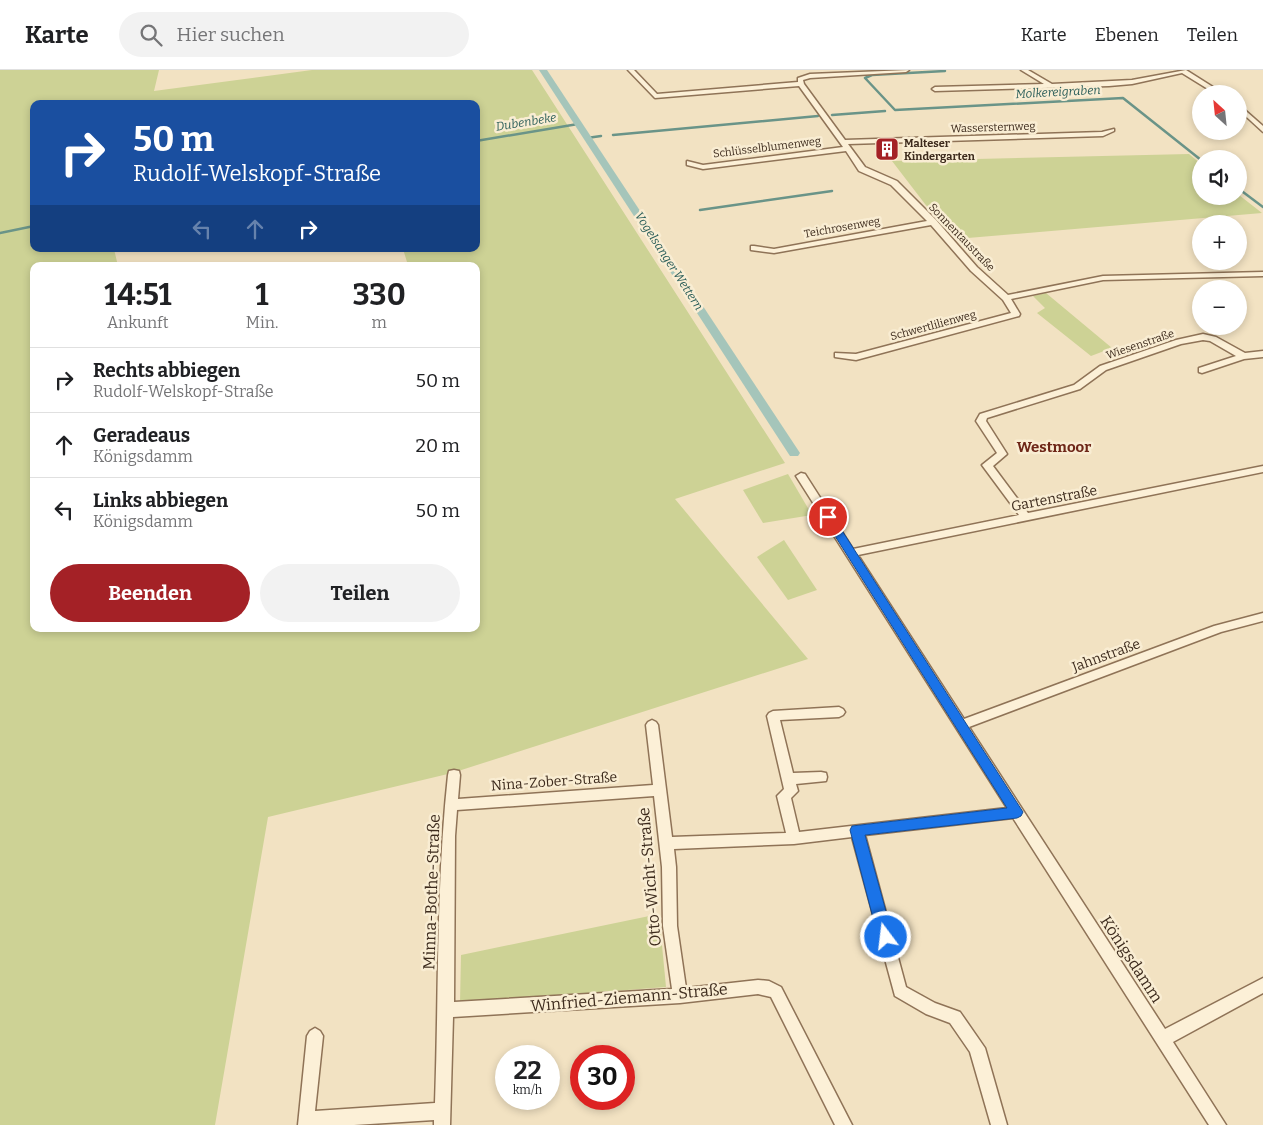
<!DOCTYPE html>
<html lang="de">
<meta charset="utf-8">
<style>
:root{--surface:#fff;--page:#f2f2f2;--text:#202124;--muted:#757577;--line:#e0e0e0;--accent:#a42126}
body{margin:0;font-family:Bitter,serif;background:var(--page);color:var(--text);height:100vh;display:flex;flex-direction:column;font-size:19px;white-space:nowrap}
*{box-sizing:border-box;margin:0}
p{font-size:16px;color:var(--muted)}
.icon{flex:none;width:28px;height:28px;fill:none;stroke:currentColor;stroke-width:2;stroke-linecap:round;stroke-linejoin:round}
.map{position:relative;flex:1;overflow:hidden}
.side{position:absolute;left:30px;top:192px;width:450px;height:370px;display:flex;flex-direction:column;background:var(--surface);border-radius:10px;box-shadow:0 2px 8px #0003}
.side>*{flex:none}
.guide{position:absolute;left:30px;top:30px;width:450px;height:152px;border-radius:10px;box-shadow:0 2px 8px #0003;background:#1a4fa0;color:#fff;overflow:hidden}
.needle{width:32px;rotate:333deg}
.controls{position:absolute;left:1192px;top:15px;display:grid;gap:10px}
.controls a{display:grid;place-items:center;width:55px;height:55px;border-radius:50%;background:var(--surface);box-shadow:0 2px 8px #0003;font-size:25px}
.speed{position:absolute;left:495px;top:975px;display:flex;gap:10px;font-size:25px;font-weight:700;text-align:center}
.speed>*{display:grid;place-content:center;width:65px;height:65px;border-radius:50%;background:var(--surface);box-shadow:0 2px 8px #0003;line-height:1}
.speed small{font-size:12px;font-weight:400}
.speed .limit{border:8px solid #d22;background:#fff;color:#111}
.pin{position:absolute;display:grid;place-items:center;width:42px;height:42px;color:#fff;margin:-21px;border:2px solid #fff;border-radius:50%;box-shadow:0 1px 5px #0007}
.me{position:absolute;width:55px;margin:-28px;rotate:345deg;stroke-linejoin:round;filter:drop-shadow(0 0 4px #0008)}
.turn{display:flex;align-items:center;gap:18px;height:105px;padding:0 20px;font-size:22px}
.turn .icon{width:65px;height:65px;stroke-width:2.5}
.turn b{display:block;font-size:35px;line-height:42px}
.lanes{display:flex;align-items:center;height:48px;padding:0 20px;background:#0003;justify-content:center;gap:25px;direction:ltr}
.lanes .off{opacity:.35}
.eta{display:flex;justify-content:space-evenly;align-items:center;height:85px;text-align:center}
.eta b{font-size:30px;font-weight:700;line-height:35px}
.cta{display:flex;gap:10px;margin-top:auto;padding:10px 20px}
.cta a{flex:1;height:58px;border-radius:30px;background:var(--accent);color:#fff;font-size:20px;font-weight:700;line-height:58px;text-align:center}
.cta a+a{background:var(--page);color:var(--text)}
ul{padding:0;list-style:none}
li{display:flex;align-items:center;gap:15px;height:65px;padding:0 20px;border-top:1px solid var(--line)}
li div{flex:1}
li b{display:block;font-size:19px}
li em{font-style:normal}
header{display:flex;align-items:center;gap:30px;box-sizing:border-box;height:70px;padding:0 25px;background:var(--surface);border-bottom:1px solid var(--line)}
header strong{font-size:24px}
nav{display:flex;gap:28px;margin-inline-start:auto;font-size:18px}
.search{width:350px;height:45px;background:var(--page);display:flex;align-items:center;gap:12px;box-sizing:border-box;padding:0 18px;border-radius:28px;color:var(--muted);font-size:19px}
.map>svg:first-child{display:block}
</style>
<header>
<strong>Karte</strong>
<div class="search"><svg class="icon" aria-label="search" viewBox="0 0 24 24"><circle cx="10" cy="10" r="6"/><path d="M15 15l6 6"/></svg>Hier suchen</div>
<nav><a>Karte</a><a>Ebenen</a><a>Teilen</a></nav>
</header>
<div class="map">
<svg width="1263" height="1055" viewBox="0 0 1263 1055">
<rect width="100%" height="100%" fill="#f2e2c2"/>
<g fill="#cdd295" fill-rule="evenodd">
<path d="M0,0H159L154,21L312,0H532L785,393L675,429L808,589L452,703L268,747L215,1055H0ZM34,34H476V179H403L407,192L386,196H476V559H34V196H118L114,179H34Z"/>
<path d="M1189,84L1201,94V126L1239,125L1262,143L956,169L925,134L892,91Z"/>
<path d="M1046,223L1112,278L1091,286L1037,243L1045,238L1033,226Z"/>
<path d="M788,404L812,445L763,453L743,420Z"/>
<path d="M784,470L817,520L788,530L757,487Z"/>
<path d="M659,844L666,917L460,933L461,885Z"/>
</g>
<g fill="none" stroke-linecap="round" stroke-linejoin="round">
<g stroke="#6a9488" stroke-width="2.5">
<path d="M945,1L872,5L865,8L895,40L1123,28L1201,90"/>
<path d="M832,45L885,41"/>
<path d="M613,65L818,46"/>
<path d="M587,68L601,66"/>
<path d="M476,71L578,54"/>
<path d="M1239,119L1263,137"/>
<path d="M700,140L832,121"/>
<path d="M0,163L34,156"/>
</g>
<path fill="#a5c5ba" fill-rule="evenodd" d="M539,0H547L800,383L798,386H790Z"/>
<g stroke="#8f7357" stroke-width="3">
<g id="street">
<path d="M628,0H634L657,24L798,12V8L810,4L909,0L906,2L810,8L803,10L804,14L845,70L1102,62L1114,59V61L1103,66L848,74L865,97L897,111L936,150L977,197L1008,225L1103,206L1263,202V206L1103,210L1011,229L1020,244L1019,246L856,290L835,287V283L856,284L1011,243L1003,230L971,201L931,155L774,183L751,180V176H754L774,179L927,151L891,115L859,101L846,81L703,99L687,95V91L703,95L843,77L799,16L655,28Z"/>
<path d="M1021,0H1028L1052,14L1132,10L1186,0L1224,24H1216L1182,3L1132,14L1109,16L935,21L932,19L935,17L1044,14Z"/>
<path d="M1239,35L1263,56V62L1239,40Z"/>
<path d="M1203,264L1216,267L1245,283L1263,281V287L1244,289L1202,303L1199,302V298L1236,286L1210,271L1203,270L1181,274L1106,300L1080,319L987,348L986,351L1007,384L993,396L1028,443L1263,396V402L858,485L964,649L1214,556L1263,543V551L1221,562L969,657L1165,959L1263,908V923L1173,972L1226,1055H1209L1013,748L865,765L906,917L935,933L960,942L985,978L1007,1055H991L970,982L950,953L926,944L895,926L852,767L794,774L674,779L676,797L677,856L686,918L758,910L769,911L781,917L852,1055H835L771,927L758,924L680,933L453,947L450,1055H434V1050L354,1055H298L307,966L310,961L315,958L320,961L323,966L315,1041L435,1033C439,924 436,814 448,705L449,701L454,700L459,701L460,705L458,729L653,715L646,655L648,652L652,650L656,652L658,655L672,767L786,763L777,726L784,719L767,646L769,643L773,641L839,637L843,639L845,642L843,645L839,647L780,650L793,703L821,702L826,703L827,707L826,711L796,714L798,721L791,728L799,762L1007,738L796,406L801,403L805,404L853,479L1019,445L982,395L997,383L976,351L980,344L1074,315L1100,296L1176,270ZM654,726L662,797L663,856L672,919L454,932L455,766L457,740Z"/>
</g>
</g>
<use href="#street" fill="#fcf0d7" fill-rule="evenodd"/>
</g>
<path fill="#1a73e8" stroke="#114b97" d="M828,444L832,445L1023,742L1021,746L1017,748L865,765L893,867L891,872L886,874L880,872L878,867L850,760L852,756L1007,738L823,447Z"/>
<defs>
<g id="building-square" transform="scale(1.25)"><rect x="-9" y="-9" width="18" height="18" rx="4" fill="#a42126" stroke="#f9edd3"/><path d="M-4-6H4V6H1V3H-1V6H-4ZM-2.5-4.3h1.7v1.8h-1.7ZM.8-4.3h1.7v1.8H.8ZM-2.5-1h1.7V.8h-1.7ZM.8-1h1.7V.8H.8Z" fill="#fff"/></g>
</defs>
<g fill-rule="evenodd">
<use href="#building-square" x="887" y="79"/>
</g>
<g text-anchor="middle" stroke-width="5" stroke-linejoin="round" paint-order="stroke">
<g font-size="11" fill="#3d2b1d" stroke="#f9edd3">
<text transform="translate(993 57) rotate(-2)" y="4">Wassersternweg</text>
<text transform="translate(767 77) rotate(-7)" y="4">Schlüsselblumenweg</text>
<text transform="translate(842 157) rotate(-10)" y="4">Teichrosenweg</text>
<text transform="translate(962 167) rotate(46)" y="4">Sonnentaustraße</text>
<text transform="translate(933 255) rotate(-15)" y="4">Schwertlilienweg</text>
<text transform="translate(1140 274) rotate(-19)" y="4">Wiesenstraße</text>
</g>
<g font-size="11" font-weight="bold" fill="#3d2b1d" stroke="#f9edd3" text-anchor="start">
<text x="904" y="77">Malteser<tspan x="904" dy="13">Kindergarten</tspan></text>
</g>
<g font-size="12" font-style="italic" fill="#2b5e59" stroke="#f9edd3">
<text transform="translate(1058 22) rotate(-3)" y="4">Molkereigraben</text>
<text transform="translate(526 52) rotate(-9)" y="4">Dubenbeke</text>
<text transform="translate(669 191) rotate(57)" y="4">Vogelsanger Wettern</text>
</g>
<g font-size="14" fill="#3d2b1d" stroke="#f9edd3">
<text transform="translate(1054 428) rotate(-11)" y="5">Gartenstraße</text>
<text transform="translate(1106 585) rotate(-20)" y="5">Jahnstraße</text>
<text transform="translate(554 711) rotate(-4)" y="5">Nina-Zober-Straße</text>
</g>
<g font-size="15" font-weight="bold" fill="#6e2718" stroke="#f9edd3">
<text x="1054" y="382">Westmoor</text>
</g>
<g font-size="16" fill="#3d2b1d" stroke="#f9edd3">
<text transform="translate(649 807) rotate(-95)" y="6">Otto-Wicht-Straße</text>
<text transform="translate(431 822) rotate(-88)" y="6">Minna-Bothe-Straße</text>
<text transform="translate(1132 889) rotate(57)" y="6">Königsdamm</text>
<text transform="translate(629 927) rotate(-5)" y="6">Winfried-Ziemann-Straße</text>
</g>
</g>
</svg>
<div class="controls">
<a><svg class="needle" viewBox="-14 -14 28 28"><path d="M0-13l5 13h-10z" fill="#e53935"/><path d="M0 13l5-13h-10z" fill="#757577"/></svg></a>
<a><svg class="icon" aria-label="sound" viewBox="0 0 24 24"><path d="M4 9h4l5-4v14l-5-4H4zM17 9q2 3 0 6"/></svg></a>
<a>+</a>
<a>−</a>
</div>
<div class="speed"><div>22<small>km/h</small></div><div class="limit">30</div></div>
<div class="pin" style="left:828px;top:447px;background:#d93025"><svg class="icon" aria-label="arrive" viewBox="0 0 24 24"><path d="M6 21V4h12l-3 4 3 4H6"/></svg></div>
<svg class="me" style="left:886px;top:867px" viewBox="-20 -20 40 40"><circle r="17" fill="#1a73e8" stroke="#fff" stroke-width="3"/><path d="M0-11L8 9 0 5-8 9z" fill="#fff"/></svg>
<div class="guide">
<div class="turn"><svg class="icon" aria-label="right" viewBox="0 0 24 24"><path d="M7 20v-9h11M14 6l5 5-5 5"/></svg><div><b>50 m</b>Rudolf-Welskopf-Straße</div></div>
<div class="lanes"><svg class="icon off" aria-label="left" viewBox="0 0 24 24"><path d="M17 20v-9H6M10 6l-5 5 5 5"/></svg><svg class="icon off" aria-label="ahead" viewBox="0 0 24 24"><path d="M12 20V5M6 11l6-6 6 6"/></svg><svg class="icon" aria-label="right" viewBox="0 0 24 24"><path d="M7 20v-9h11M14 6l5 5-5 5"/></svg></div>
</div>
<section class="side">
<div class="eta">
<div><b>14:51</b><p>Ankunft</p></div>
<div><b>1</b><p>Min.</p></div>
<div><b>330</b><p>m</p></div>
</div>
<ul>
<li><svg class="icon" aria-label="right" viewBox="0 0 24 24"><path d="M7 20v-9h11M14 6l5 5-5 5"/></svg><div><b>Rechts abbiegen</b><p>Rudolf-Welskopf-Straße</p></div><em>50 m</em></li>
<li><svg class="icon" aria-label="ahead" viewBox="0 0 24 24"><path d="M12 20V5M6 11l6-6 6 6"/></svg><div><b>Geradeaus</b><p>Königsdamm</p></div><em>20 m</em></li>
<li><svg class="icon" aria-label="left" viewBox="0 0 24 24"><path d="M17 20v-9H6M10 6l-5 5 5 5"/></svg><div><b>Links abbiegen</b><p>Königsdamm</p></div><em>50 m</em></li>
</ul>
<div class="cta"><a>Beenden</a><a>Teilen</a></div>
</section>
</div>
